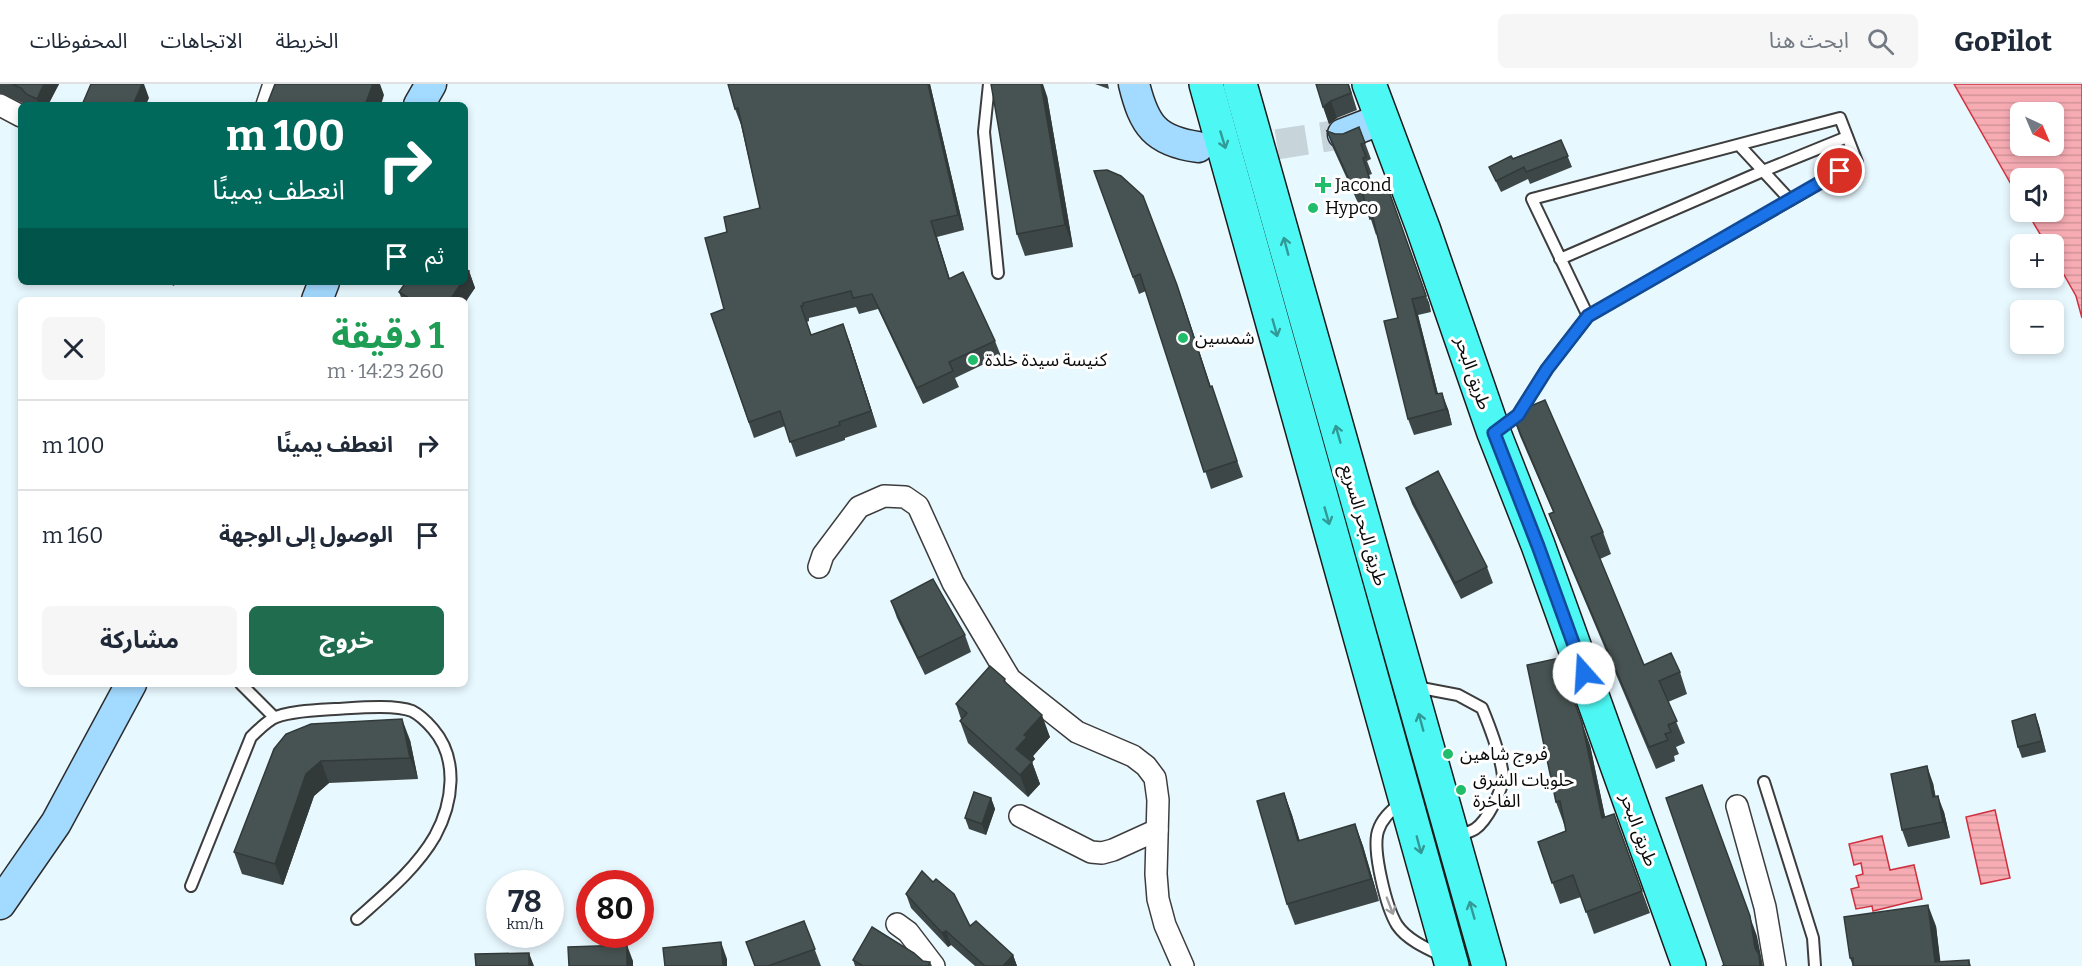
<!DOCTYPE html>
<html lang="ar">
<meta charset="utf-8">
<style>
:root{--surface:#fff;--page:#f6f6f7;--text:#1f2937;--muted:#747a83;--line:#e0e1e3;--accent:#1f6c4e}
body{margin:0;font-family:Bitter,"Noto Sans Arabic",serif;background:var(--page);color:var(--text);direction:rtl;height:100vh;display:flex;flex-direction:column;font-size:22px;white-space:nowrap}
*{box-sizing:border-box;margin:0}
p{font-size:20px;color:var(--muted)}
.icon{flex:none;width:33px;height:33px;fill:none;stroke:currentColor;stroke-width:2;stroke-linecap:round;stroke-linejoin:round}
.map{position:relative;flex:1;overflow:hidden;direction:ltr}
.sheet{position:absolute;left:18px;top:213px;width:450px;height:390px;display:flex;flex-direction:column;background:var(--surface);border-radius:9px;box-shadow:0 3px 9px #0003;direction:rtl}
.sheet>*{flex:none}
.banner{position:absolute;left:18px;top:18px;width:450px;height:183px;border-radius:9px;box-shadow:0 3px 9px #0003;direction:rtl;background:#00695c;color:#fff;overflow:hidden}
.needle{width:39px;rotate:136deg}
.buttons{position:absolute;left:2010px;top:18px;display:grid;gap:12px}
.buttons a{display:grid;place-items:center;width:54px;height:54px;border-radius:9px;background:var(--surface);box-shadow:0 3px 9px #0003;font-size:30px}
.speed{position:absolute;left:486px;top:786px;display:flex;gap:12px;font-size:30px;font-weight:700;text-align:center}
.speed>*{display:grid;place-content:center;width:78px;height:78px;border-radius:50%;background:var(--surface);box-shadow:0 3px 9px #0003;line-height:1}
.speed small{font-size:15px;font-weight:400}
.speed .limit{border:9px solid #d22;background:#fff;color:#111}
.pin{position:absolute;display:grid;place-items:center;width:51px;height:51px;color:#fff;margin:-26px;border:3px solid #fff;border-radius:50%;box-shadow:0 2px 6px #0007}
.me{position:absolute;width:66px;margin:-33px;rotate:341deg;stroke-linejoin:round;filter:drop-shadow(0 0 4px #0008)}
.turn{display:flex;align-items:center;gap:21px;height:126px;padding:0 24px;font-size:27px}
.turn .icon{width:78px;height:78px;stroke-width:2.5}
.turn b{display:block;font-size:42px;line-height:51px}
.then{display:flex;align-items:center;height:57px;padding:0 24px;background:#0003;gap:12px;font-size:22px}
.round{display:grid;place-items:center;flex:none;width:63px;height:63px;border-radius:9px;background:var(--page)}
.overview{display:flex;align-items:center;justify-content:space-between;height:102px;padding:0 24px}
h1{font-size:36px;font-weight:700;line-height:45px;color:#1e9e55}
.cta{display:flex;gap:12px;margin-top:auto;padding:12px 24px}
.cta a{flex:1;height:69px;border-radius:9px;background:var(--accent);color:#fff;font-size:24px;font-weight:700;line-height:69px;text-align:center}
.cta a+a{background:var(--page);color:var(--text)}
ul{padding:0;list-style:none}
li{display:flex;align-items:center;gap:18px;height:90px;padding:0 24px;border-top:2px solid var(--line)}
li div{flex:1}
li b{display:block;font-size:22px}
li em{font-style:normal}
header{display:flex;align-items:center;gap:36px;box-sizing:border-box;height:84px;padding:0 30px;background:var(--surface);border-bottom:2px solid var(--line)}
header strong{font-size:28px}
nav{display:flex;gap:33px;margin-inline-start:auto;font-size:21px}
.search{width:420px;height:54px;background:var(--page);display:flex;align-items:center;gap:15px;box-sizing:border-box;padding:0 21px;border-radius:9px;color:var(--muted);font-size:22px}
.map>svg:first-child{display:block}
</style>
<header>
<strong>GoPilot</strong>
<div class="search"><svg class="icon" aria-label="search" viewBox="0 0 24 24"><circle cx="10" cy="10" r="6"/><path d="M15 15l6 6"/></svg>ابحث هنا</div>
<nav><a>الخريطة</a><a>الاتجاهات</a><a>المحفوظات</a></nav>
</header>
<div class="map">
<svg width="2082" height="882" viewBox="0 0 2082 882">
<defs>
<pattern id="water-rules" width="6" height="5" patternUnits="userSpaceOnUse" patternTransform="scale(1.5)"><rect width="6" height="5" fill="#f7acb4"/><path d="M0 2.5h6" fill="none" stroke="#d29399"/></pattern>
</defs>
<rect width="100%" height="100%" fill="#e8f8ff"/>
<g fill="url(#water-rules)" stroke="#d0313e" stroke-width="1.5" fill-rule="evenodd">
<path d="M1954,0H2082V234L2076,212L2054,173V160H2046L2027,128H2054V94H2020V116ZM2020,28H2054V62H2020Z"/>
<path d="M1995,726L2010,794L1981,800L1966,733Z"/>
<path d="M1882,752L1890,786L1914,781L1922,815L1873,827L1872,822L1856,825L1851,805L1859,803L1856,792L1863,790L1861,779L1854,781L1849,760Z"/>
</g>
<g fill="none" stroke-linecap="round" stroke-linejoin="round">
<path stroke="#c7d4da" stroke-width="30" stroke-dasharray="30 15" stroke-linecap="butt" d="M1232,62L1273,61L1343,50"/>
<g stroke="#3d3d3d" stroke-width="14">
<g id="lane">
<path d="M989,0L984,48L998,189"/>
<path d="M1840,34L1857,78L1588,232L1532,115Z"/>
<path d="M1739,61L1790,116"/>
<path d="M1560,175L1763,87L1847,53"/>
<path d="M1497,347L1518,331L1547,285L1588,232"/>
<path d="M241,600L274,633"/>
<path d="M1416,603L1458,611L1482,624C1489,641 1501,673 1503,692C1503,706 1487,737 1475,745C1470,748 1463,750 1457,752"/>
<path d="M1764,698L1813,854L1815,882"/>
<path d="M1401,718C1392,726 1382,734 1378,747C1372,766 1386,823 1397,841C1407,856 1428,865 1443,872"/>
<path d="M191,802L251,653C258,646 264,640 272,635C286,627 318,626 335,625C355,624 394,620 412,627C420,631 427,638 433,645C459,675 453,719 435,752C416,785 385,810 357,835"/>
</g>
</g>
<g stroke="#3d3d3d" stroke-width="24">
<g id="street">
<path d="M0,21L21,32"/>
<path d="M267,21L274,0"/>
<path d="M819,483L823,471L859,423L884,412L905,413L918,422L953,499L1010,595L1077,648L1133,672L1146,682L1155,694L1158,716L1156,790L1158,815L1165,841L1183,882"/>
<path d="M1737,722L1765,823L1775,882"/>
<path d="M1020,732L1091,768L1102,769L1113,766L1157,746"/>
<path d="M897,840L908,848L934,882"/>
</g>
</g>
<g stroke="#2c2c2c" stroke-width="33">
<g id="secondary">
<path d="M1134,0C1144,41 1155,57 1198,63"/>
<path d="M419,21L431,0"/>
<path d="M1343,50L1382,35"/>
<path d="M317,216L324,198"/>
<path d="M0,820L56,739L131,600"/>
</g>
</g>
<g stroke="#1b1b1b" stroke-width="36">
<g id="highway">
<path d="M1206,0L1452,882"/>
<path d="M1240,0L1489,882"/>
<path d="M1369,0L1423,144L1494,349L1538,461L1689,882"/>
</g>
</g>
<use href="#lane" stroke="#fff" stroke-width="10"/>
<use href="#street" stroke="#fff" stroke-width="21"/>
<use href="#secondary" stroke="#a3daff" stroke-width="30"/>
<use href="#highway" stroke="#4df8f4" stroke-width="33"/>
</g>
<g fill="#3d4747">
<path d="M0,0H59L48,21H27L0,9Z"/>
<path d="M930,0L964,146L937,153L950,195L995,257L1001,272L955,294L959,303L923,320L878,225L859,230L856,223L809,234V237L807,238L811,251L849,256L877,343L845,354V356L796,373L785,342L754,354L711,230L724,225L727,148L760,124L741,41L735,25Z"/>
<path d="M1095,0H1108L1109,5Z"/>
<path d="M1316,0H1349L1357,26L1337,34L1329,40Z"/>
<path d="M1047,12L1073,163L1025,172L1017,150Z"/>
<path d="M1359,43L1371,75L1367,77L1372,90L1369,91L1372,101L1429,219L1431,228L1418,231L1438,310L1448,325L1452,341L1414,351L1408,335L1398,234L1377,150L1376,151L1365,117L1358,119L1333,64L1327,47L1335,50H1343Z"/>
<path d="M1561,56L1572,83L1530,100L1528,95L1501,108L1489,83Z"/>
<path d="M1094,87L1183,218L1211,303L1243,393L1211,405L1146,207L1139,210Z"/>
<path d="M469,187L475,204L465,216H402L399,208Z"/>
<path d="M166,198H175L174,202Z"/>
<path d="M1512,330L1603,448L1611,470L1600,475L1644,581L1680,588L1687,610L1668,618L1685,659L1676,663L1679,670L1674,672L1675,677L1656,685L1557,451L1549,430L1553,428L1520,352Z"/>
<path d="M1406,404L1487,483L1493,499L1461,515L1412,420Z"/>
<path d="M891,517L965,551L971,568L925,591L897,534Z"/>
<path d="M1005,595L1006,599L1050,653L1033,672L1035,675L1032,678L1040,700L1028,713L968,659L960,637L961,635L956,620Z"/>
<path d="M2035,630L2046,668L2022,674L2018,663Z"/>
<path d="M410,656L418,695L329,699L314,712L283,801L242,790L234,768L274,665Z"/>
<path d="M1590,661L1605,733L1614,730L1650,829L1594,850L1581,813L1560,820L1538,758L1566,747L1565,740H1564L1556,718Z"/>
<path d="M1933,699L1935,712L1944,728L1950,754L1908,763L1902,746Z"/>
<path d="M1284,709L1292,731L1300,757L1355,740L1363,762L1379,817L1295,841L1287,820Z"/>
<path d="M991,714L995,725L986,751L969,745L965,734Z"/>
<path d="M906,810L970,842L1013,871L1017,882H975L951,861L948,863L911,824Z"/>
<path d="M804,837L821,882H755Z"/>
<path d="M1936,842L1940,878L1969,876L1971,882H1853L1850,874Z"/>
<path d="M853,876L923,877L930,878L932,882H855Z"/>
</g>
<g fill="#323a39">
<path d="M44,0H59L48,21H39L37,15Z"/>
<path d="M142,0H144L149,14L146,21H133Z"/>
<path d="M373,0H380L384,11L381,21H365Z"/>
<path d="M928,0H930L964,146L958,131Z"/>
<path d="M1041,0H1043L1047,12L1073,163L1065,141Z"/>
<path d="M1331,17L1337,34L1329,40L1323,23Z"/>
<path d="M1385,96L1429,219L1431,228L1426,212Z"/>
<path d="M931,137L937,153L954,211L949,195Z"/>
<path d="M469,187L475,204L465,219V216H450L462,198H465V193Z"/>
<path d="M1177,201L1183,218L1216,320L1210,303Z"/>
<path d="M1412,215L1418,231L1442,326L1436,310Z"/>
<path d="M843,240L849,256L877,343L871,327Z"/>
<path d="M1442,309L1448,325L1452,341L1446,325Z"/>
<path d="M1559,574L1590,661L1610,756L1602,734Z"/>
<path d="M2035,630L2039,641L2046,668L2042,657Z"/>
<path d="M1042,631L1050,653L1033,672L1035,675L1032,678L1040,700L1028,713L1020,691L1016,665L1024,651Z"/>
<path d="M402,635L410,656L418,695L410,674Z"/>
<path d="M321,677L329,699L314,712L283,801L275,780L306,690Z"/>
<path d="M1927,682L1933,699L1939,729L1933,713Z"/>
<path d="M1702,701L1757,852L1763,882H1760Z"/>
<path d="M1284,709L1292,731L1306,779L1298,757Z"/>
<path d="M1938,712L1944,728L1950,754L1943,738Z"/>
<path d="M991,714L995,725L986,751L982,740Z"/>
<path d="M1355,740L1363,762L1379,817L1371,795Z"/>
<path d="M1928,821L1936,842L1941,882L1935,878Z"/>
<path d="M946,847L951,861L948,863L942,849Z"/>
<path d="M721,858L727,875V882H723Z"/>
<path d="M627,861L633,877V882H627Z"/>
<path d="M529,869L534,882H529Z"/>
<path d="M1013,871L1017,882H1003Z"/>
</g>
<g fill="#475352" stroke="#323a39" stroke-width="1.5">
<path d="M12,0H44L37,15L26,10L21,4Z"/>
<path d="M91,0H142L133,21H82Z"/>
<path d="M275,0H373L365,21H313L307,19L306,21H276L268,18Z"/>
<path d="M728,0H928L958,131L931,137L949,195L963,188L995,257L949,278L953,287L917,304L872,210L853,214L851,207L803,219V222H801L811,251L843,240L871,327L839,338L840,341L790,358L780,327L749,338L711,230L724,225L705,154L727,148L724,133L760,124L738,24L735,25Z"/>
<path d="M991,0H1041L1065,141L1017,150Z"/>
<path d="M1316,0H1348L1351,9L1331,17L1323,23Z"/>
<path d="M1359,43L1365,59L1361,60L1366,73L1363,74L1370,96L1352,102L1327,47L1335,50H1343Z"/>
<path d="M1561,56L1568,72L1526,88L1524,83L1496,97L1489,83L1511,72L1513,75Z"/>
<path d="M1107,86L1121,92L1143,112L1177,201L1210,303L1212,302L1237,377L1204,388L1140,190L1133,193L1094,87Z"/>
<path d="M1385,96L1423,203L1426,212L1412,215L1436,310L1442,309L1446,325L1408,335L1384,237L1398,234L1373,134L1370,135L1361,104Z"/>
<path d="M465,185L469,187L465,193Z"/>
<path d="M406,198H462L450,216H412L399,208Z"/>
<path d="M1545,316L1603,448L1591,453L1644,581L1671,569L1680,588L1659,597L1677,637L1668,641L1671,648L1665,650L1668,656L1649,663L1549,430L1554,428L1512,330Z"/>
<path d="M1438,387L1487,483L1455,499L1406,404Z"/>
<path d="M933,495L965,551L918,574L891,517Z"/>
<path d="M1559,574L1582,639L1602,734L1614,730L1642,807L1586,828L1573,791L1552,799L1538,758L1566,747L1560,717L1556,718L1527,581Z"/>
<path d="M990,582L1005,595L1004,597L1042,631L1024,651L1027,653L1016,665L1032,678L1020,691L960,637L967,629L956,620Z"/>
<path d="M2035,630L2042,657L2018,663L2012,637Z"/>
<path d="M402,635L410,674L321,677L306,690L275,780L234,768L274,665L286,650L311,640Z"/>
<path d="M1927,682L1933,713L1938,712L1943,738L1902,746L1891,690Z"/>
<path d="M1702,701L1750,832L1755,864L1759,871L1760,882H1722L1724,881L1666,714Z"/>
<path d="M974,708L991,714L982,740L965,734Z"/>
<path d="M1284,709L1298,757L1355,740L1371,795L1287,820L1257,717Z"/>
<path d="M922,787L933,798L936,795L954,810L970,842L976,837L1013,871L1003,882H985L946,847L942,849L906,810Z"/>
<path d="M1928,821L1935,878L1969,876V882H1853V874H1850L1844,833Z"/>
<path d="M804,837L815,865L768,882H755L746,858Z"/>
<path d="M872,843L914,869L923,877L930,878L928,882H863L853,876Z"/>
<path d="M721,858L723,882H665L663,864Z"/>
<path d="M627,861V882H569L568,863Z"/>
<path d="M529,869V882H476L475,870Z"/>
</g>
<defs><path id="oneway-shaft" d="M-6 0H5M1.5-3L5.5 0L1.5 3" fill="none" stroke-width="1.6" stroke-linecap="round" stroke-linejoin="round" transform="scale(1.5)"/></defs>
<g stroke="#329996">
<use href="#oneway-shaft" transform="translate(1223 56) rotate(73)"/>
<use href="#oneway-shaft" transform="translate(1286 162) rotate(-105)"/>
<use href="#oneway-shaft" transform="translate(1275 244) rotate(74)"/>
<use href="#oneway-shaft" transform="translate(1338 350) rotate(-106)"/>
<use href="#oneway-shaft" transform="translate(1327 432) rotate(74)"/>
<use href="#oneway-shaft" transform="translate(1421 638) rotate(-105)"/>
<use href="#oneway-shaft" transform="translate(1419 761) rotate(75)"/>
<use href="#oneway-shaft" transform="translate(1472 826) rotate(-106)"/>
</g>
<use stroke="#9d9d9d" href="#oneway-shaft" transform="translate(1390 822) rotate(69)"/>
<g fill="none" stroke-linecap="round" stroke-linejoin="round">
<g stroke="#114b97" stroke-width="15">
<path id="route" d="M1584,589L1538,462L1494,349L1518,331L1547,285L1588,232L1840,87"/>
</g>
<use href="#route" stroke="#1a73e8" stroke-width="10"/>
</g>
<g fill="#20bd6a" stroke="#fff" stroke-width="2">
<path d="M1320 92h6v6h6v6h-6v6h-6v-6h-6v-6h6z"/>
<circle cx="1313" cy="124" r="6"/>
<circle cx="1183" cy="254" r="6"/>
<circle cx="973" cy="276" r="6"/>
<circle cx="1448" cy="670" r="6"/>
<circle cx="1461" cy="706" r="6"/>
</g>
<g text-anchor="middle" stroke-width="6" stroke-linejoin="round" paint-order="stroke">
<g font-size="18" fill="#0a0a0a" stroke="#fff" text-anchor="start">
<text x="1335" y="107">Jacond</text>
<text x="1325" y="130">Hypco</text>
<text x="1195" y="260">شمسين</text>
<text x="985" y="282">كنيسة سيدة خلدة</text>
<text x="1460" y="676">فروج شاهين</text>
<text x="1473" y="702">حلويات الشرق<tspan x="1473" dy="21">الفاخرة</tspan></text>
</g>
<g font-size="18" fill="#0a0a0a" stroke="#fff">
<text transform="translate(1473 289) rotate(71)" y="6">طريق البحر</text>
<text transform="translate(1364 441) rotate(74)" y="6">طريق البحر السريع</text>
<text transform="translate(1639 746) rotate(70)" y="6">طريق البحر</text>
</g>
</g>
</svg>
<div class="buttons">
<a><svg class="needle" viewBox="-14 -14 28 28"><path d="M0-13l5 13h-10z" fill="#e53935"/><path d="M0 13l5-13h-10z" fill="#747a83"/></svg></a>
<a><svg class="icon" aria-label="sound" viewBox="0 0 24 24"><path d="M4 9h4l5-4v14l-5-4H4zM17 9q2 3 0 6"/></svg></a>
<a>+</a>
<a>−</a>
</div>
<div class="speed"><div>78<small>km/h</small></div><div class="limit">80</div></div>
<div class="pin" style="left:1840px;top:87px;background:#d93025"><svg class="icon" aria-label="arrive" viewBox="0 0 24 24"><path d="M6 21V4h12l-3 4 3 4H6"/></svg></div>
<svg class="me" style="left:1584px;top:589px" viewBox="-20 -20 40 40"><circle r="19" fill="#fff"/><path d="M0-13L10 11 0 6-10 11z" fill="#1a73e8"/></svg>
<div class="banner">
<div class="turn"><svg class="icon" aria-label="right" viewBox="0 0 24 24"><path d="M7 20v-9h11M14 6l5 5-5 5"/></svg><div><b>100 m</b>انعطف يمينًا</div></div>
<div class="then">ثم<svg class="icon" aria-label="arrive" viewBox="0 0 24 24"><path d="M6 21V4h12l-3 4 3 4H6"/></svg></div>
</div>
<section class="sheet">
<div class="overview"><div><h1>1 دقيقة</h1><p>260 m · 14:23</p></div><a class="round"><svg class="icon" aria-label="close" viewBox="0 0 24 24"><path d="M6 6l12 12M18 6L6 18"/></svg></a></div>
<ul>
<li><svg class="icon" aria-label="right" viewBox="0 0 24 24"><path d="M7 20v-9h11M14 6l5 5-5 5"/></svg><div><b>انعطف يمينًا</b></div><em>100 m</em></li>
<li><svg class="icon" aria-label="arrive" viewBox="0 0 24 24"><path d="M6 21V4h12l-3 4 3 4H6"/></svg><div><b>الوصول إلى الوجهة</b></div><em>160 m</em></li>
</ul>
<div class="cta"><a>خروج</a><a>مشاركة</a></div>
</section>
</div>
